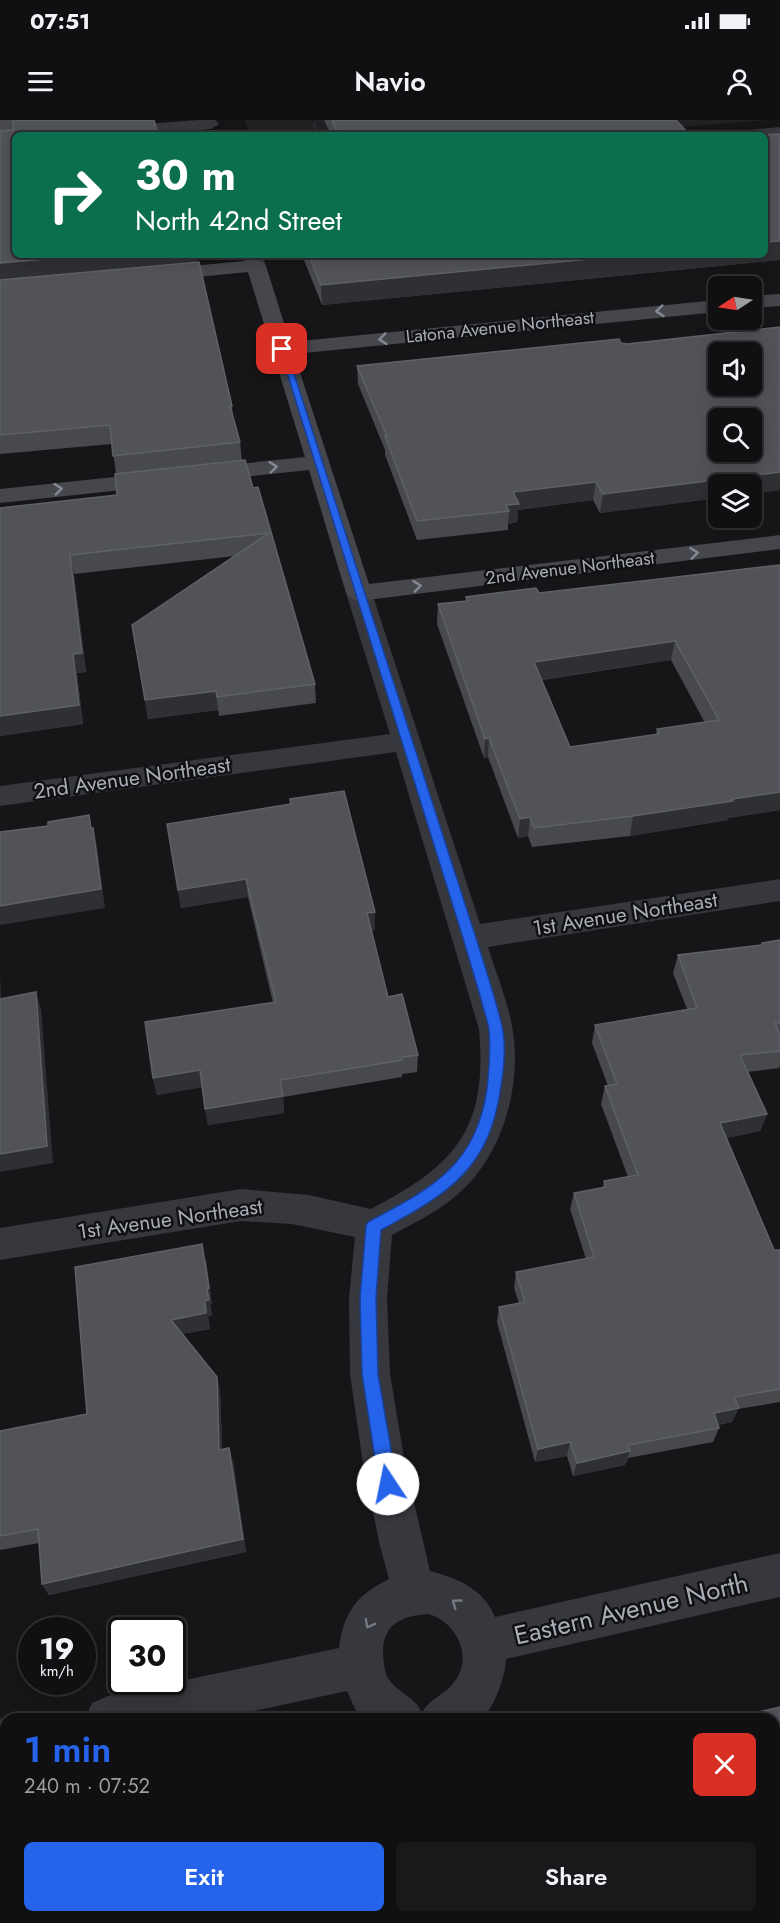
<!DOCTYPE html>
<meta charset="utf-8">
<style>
:root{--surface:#101012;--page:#19191b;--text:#f1f3f6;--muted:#9c9d9f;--line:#303032;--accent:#2563eb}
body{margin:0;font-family:Jost,sans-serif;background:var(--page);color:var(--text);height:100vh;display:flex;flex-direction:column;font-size:22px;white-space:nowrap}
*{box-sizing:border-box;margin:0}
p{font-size:20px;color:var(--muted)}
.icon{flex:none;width:33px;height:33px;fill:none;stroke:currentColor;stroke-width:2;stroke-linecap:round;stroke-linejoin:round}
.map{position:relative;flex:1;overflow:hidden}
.panel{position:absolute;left:0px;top:1593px;width:780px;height:210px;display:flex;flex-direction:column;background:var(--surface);border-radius:18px 18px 0 0;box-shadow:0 3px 15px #0003,0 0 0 2px var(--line)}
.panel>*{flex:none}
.top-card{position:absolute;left:12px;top:12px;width:756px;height:126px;border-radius:9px;box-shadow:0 3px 15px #0003,0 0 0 2px var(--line);background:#0b6e4f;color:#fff;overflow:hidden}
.needle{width:39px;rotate:258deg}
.fabs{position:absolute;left:708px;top:156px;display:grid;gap:12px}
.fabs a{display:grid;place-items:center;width:54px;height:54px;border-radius:9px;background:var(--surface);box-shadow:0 3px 15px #0003,0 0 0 2px var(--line);font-size:30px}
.speed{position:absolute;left:18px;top:1497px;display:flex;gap:12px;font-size:30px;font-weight:700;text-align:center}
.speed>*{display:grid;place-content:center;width:78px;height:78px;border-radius:50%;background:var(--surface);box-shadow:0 3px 15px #0003,0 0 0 2px var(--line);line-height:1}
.speed small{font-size:15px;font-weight:400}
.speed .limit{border:3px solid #111;border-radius:9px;background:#fff;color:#111}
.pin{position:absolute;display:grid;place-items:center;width:51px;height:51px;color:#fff;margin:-26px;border-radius:12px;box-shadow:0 3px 9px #0006}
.me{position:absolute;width:66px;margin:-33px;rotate:349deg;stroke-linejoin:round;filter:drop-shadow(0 0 4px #0008)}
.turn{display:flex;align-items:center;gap:21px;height:126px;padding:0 24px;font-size:27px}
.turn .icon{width:78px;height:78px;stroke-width:2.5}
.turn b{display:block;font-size:42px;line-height:51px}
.round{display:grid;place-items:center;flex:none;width:63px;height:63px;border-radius:9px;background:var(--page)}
.summary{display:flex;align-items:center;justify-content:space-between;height:102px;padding:0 24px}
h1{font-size:36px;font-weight:600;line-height:45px;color:var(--accent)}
.cta{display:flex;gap:12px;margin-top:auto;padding:12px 24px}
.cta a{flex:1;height:69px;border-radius:9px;background:var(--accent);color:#fff;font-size:24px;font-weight:600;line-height:69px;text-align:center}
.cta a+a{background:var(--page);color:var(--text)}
.status{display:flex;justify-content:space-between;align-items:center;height:42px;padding:0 30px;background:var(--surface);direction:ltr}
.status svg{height:16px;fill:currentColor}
header{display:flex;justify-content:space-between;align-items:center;height:78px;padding:0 24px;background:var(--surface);font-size:27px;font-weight:600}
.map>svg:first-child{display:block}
</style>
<div class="status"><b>07:51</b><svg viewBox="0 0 49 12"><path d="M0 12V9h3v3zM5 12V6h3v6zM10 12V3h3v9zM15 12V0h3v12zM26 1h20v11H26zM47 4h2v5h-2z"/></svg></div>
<header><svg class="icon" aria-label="menu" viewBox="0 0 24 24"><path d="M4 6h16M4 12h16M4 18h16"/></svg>Navio<svg class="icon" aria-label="person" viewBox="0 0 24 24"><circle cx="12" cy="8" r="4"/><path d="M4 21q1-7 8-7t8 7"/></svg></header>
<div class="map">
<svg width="780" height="1803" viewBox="0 0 780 1803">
<rect width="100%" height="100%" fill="#161618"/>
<path fill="#222225" d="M245,0H767L582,15H250Z"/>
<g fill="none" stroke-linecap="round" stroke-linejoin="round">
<path stroke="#3d3f44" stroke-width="2" stroke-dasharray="1.5 2" stroke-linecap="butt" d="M314,4L317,15"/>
<g fill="#37383d" fill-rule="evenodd">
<path d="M198,0H215L219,4L211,9L136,15H64L66,11L72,10Z"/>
<path d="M780,7V17L765,18V15H737L739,11Z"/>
<path d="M242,135H262L266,146L263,150H249Z"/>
<path d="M359,465L368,468L372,473L480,804L780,759V781L488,827C496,853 507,879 512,906C523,964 503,1035 458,1074C439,1091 414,1103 392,1115L387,1178L390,1254L405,1344L430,1451C457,1458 484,1469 495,1497L780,1433V1477L506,1539C505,1558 495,1584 483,1599H364L355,1589L347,1571L216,1599H85L92,1583L108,1576L339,1528C344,1491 357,1475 389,1459L380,1426L363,1344L350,1254L349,1178L355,1117L292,1104L241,1101L0,1140V1108L241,1069L309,1075L371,1089C456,1045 488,1009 479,909L396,632L0,686V666L390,614L346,473L350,468ZM428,1494C455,1501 474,1535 455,1561C446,1575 429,1578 422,1593C416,1577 397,1573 388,1558C384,1551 384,1542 383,1535C382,1504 401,1496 428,1494Z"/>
<path d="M6,1597L11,1599H6V1643L0,1645V1599Z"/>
<path d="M455,1797H505L506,1803H456Z"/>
</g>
<g fill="#45474d" fill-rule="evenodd">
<path d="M256,140L263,142L266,146L290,222L718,180V192L294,234L369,464L780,415V429L359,481L350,478L346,473L309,350L0,383V369L305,337L248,152L158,161L151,159L148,155L151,151L158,149Z"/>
<path d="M780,174V186L752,188V176Z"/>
</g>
</g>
<g fill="#47494d" fill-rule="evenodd">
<path d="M0,0H154L15,15L197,142L232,286L233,297L240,322L242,341L253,368L258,367L315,564L316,583L219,596L218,590L148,599L132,505L235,436L74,454L86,552L77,553L83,604L0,616V388L117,375L116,354L112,324L0,334Z"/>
<path d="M324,0H676L690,15H331Z"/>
<path d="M780,14V140L322,185L302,135H765Z"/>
<path d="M621,223L780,370L752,374V364H718V378L600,393L593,380L518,390L517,402L508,404V410L417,420L385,335V330L358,264L357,246Z"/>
<path d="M780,445V690L728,698V700L630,716L532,727L528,716L518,718L488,637L484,638L437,504L438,484L466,481V477L539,473ZM671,540L705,603L657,609L656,615L570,627L542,560Z"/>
<path d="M290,679L375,792V810L371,811L388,877L418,935L417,952L402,954V957L283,977L284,993L208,1005L202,967L157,975L153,958L273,883L248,777L181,788L167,704L290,684Z"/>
<path d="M780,820V945L779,948L747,952L767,994L760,1011L726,1018L774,1130H780V1282L738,1289L732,1302L718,1305L719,1308L713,1322L628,1338L625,1345L573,1356L567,1336L535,1342L497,1202L499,1187L519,1183L514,1168L516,1152L586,1139L570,1089L574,1073L603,1067L604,1061L628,1057L601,984L605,966H608L592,923L595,905L687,889L673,853L678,835L761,825L762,823Z"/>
<path d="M206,1140L212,1184H210L212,1196H208L210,1209L182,1214L217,1257L220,1271L222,1329L233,1341L246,1432L49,1475L42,1464L39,1423L0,1430V1311L87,1294Z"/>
<path d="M780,1587V1702L774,1683V1599H750L755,1593Z"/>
</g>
<g fill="#2f3033">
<path d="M780,121V140L322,185L321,165L631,135H765V122Z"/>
<path d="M92,135H196L197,143L0,162V143Z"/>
<path d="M780,352V370L752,374V364H718V378L600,393L603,374Z"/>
<path d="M596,362L593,380L518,390L517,402L508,404L509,391L506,385L513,372Z"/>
<path d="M70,435L74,454L86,552L77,553L83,604L0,616V596L73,534Z"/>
<path d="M675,521L671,540L532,561L534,542Z"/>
<path d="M216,571L218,590L148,599L145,580Z"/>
<path d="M489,618L488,637L484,638L485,619Z"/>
<path d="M780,672V690L728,698V700L630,716L633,696Z"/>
<path d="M530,697L528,716L518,718L520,699Z"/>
<path d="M93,708L97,726L105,788L0,805V786Z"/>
<path d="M246,759L248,777L181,788L178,770Z"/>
<path d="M375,792V810L367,811V793Z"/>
<path d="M0,856L2,897L0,891Z"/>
<path d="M36,872L41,889L53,1043L0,1052V1034Z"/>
<path d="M200,950L203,967L157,975L153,958Z"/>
<path d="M283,976L284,993L208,1005L205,989Z"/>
<path d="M767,994L760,1011L714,1021L720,1003Z"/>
<path d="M202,1124L212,1184H210L212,1196H208L210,1209L175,1215L171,1200L205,1181Z"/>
<path d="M217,1257L220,1271L223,1343L219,1330Z"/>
<path d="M739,1288L732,1302L708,1307L714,1293Z"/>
<path d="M570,1322L567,1336L535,1342L538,1329Z"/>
<path d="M229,1328L233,1341L246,1432L49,1475L42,1464Z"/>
<path d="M630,1331L625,1345L573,1356L577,1343Z"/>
<path d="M780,1666V1668L774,1673V1669Z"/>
<rect x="9" y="1797" width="9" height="6"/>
<path d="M58,1797L67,1801V1803H59Z"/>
</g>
<g fill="#525359" stroke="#5f6168" stroke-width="1.5" fill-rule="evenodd">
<path d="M13,0H154L158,15H15V135H92L0,143V11L13,10Z"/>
<path d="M332,0H676L690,15H338Z"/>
<path d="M780,14V121L765,122V15H761Z"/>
<path d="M309,135H631L321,165Z"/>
<path d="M199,142L232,286H230L240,322L113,336L110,305L0,315V160Z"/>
<path d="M780,207V352L603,374L596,362L513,372L519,384L506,385L509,391L417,401L385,316H387L357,246L619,219L621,223L627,224ZM718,232H752V266H718ZM718,298H752V332H718Z"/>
<path d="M245,340L253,368L258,367L315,564L217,577L216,571L145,580L132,505L269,413L70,435L82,533L73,534L79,585L0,596V388L117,375L115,354Z"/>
<path d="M780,445V672L732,679L733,681L633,696L534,708L530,697L520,699L489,618L485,619L438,484L467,481L466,477L536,468L539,473ZM675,521L719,600L657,609L659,614L570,627L534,542Z"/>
<path d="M344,671L375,792L367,793L388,877L402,874L418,935L402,937V940L280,960L283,976L205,989L200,950L153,958L145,902L276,882L246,759L178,770L167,704L291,684L290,679Z"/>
<path d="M89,695L91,708H93L101,769L0,786V712L48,706V702Z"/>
<path d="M780,820V903H775L780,917V931L740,935L767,994L720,1003L774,1130H780V1269L734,1277L739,1288L714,1293L719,1308L628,1325L630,1331L577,1343L570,1322L538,1329L499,1187L525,1182L516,1152L594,1137L574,1073L606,1067L604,1061L638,1055L605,966L617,964L595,905L697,888L678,835L762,825V823Z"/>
<path d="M36,872L47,1026L0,1034V879Z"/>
<path d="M202,1124L209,1168L207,1169L209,1180L205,1181L206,1193L171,1200L217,1257L219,1330L229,1328L243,1419L42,1464L38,1409L0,1416V1311L87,1294L75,1147Z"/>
<path d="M780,1587V1666L775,1668L774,1664V1599H757L755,1593Z"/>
<path d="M6,1786V1797H9V1803H0V1788Z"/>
<path d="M55,1797H58L59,1803H30Z"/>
<path d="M179,1797H327L328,1803H179Z"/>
</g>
<defs><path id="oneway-chevron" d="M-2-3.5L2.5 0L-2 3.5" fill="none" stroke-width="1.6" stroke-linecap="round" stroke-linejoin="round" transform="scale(1.5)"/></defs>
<g stroke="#858993">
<use href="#oneway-chevron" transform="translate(660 191) rotate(174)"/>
<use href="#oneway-chevron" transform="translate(383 219) rotate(174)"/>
<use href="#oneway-chevron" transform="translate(273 347) rotate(-6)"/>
<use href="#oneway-chevron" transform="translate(58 369) rotate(-6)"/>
<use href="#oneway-chevron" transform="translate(694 433) rotate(-7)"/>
<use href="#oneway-chevron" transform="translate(417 466) rotate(-7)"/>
</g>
<g stroke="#757881">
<use href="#oneway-chevron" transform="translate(456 1483) rotate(-144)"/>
<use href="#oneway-chevron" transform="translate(369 1504) rotate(118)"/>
</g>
<path fill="#2563eb" stroke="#184099" stroke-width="1.5" d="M279,227L286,229L476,818C485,847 495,876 502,906C506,924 504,948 501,966C490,1048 450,1073 381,1110L376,1178L378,1254L397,1364L394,1370L388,1373L382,1370L379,1364L362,1254L360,1178L366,1106L368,1102C432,1068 476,1046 487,969C489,950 491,929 489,910C488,900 483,889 481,879C475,859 469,838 463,818Z"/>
<g text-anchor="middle" stroke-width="5" stroke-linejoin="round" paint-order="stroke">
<g font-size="18" fill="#a8adb8" stroke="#111113">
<text transform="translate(500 207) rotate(-6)" y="6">Latona Avenue Northeast</text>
<text transform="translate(570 448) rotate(-7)" y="6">2nd Avenue Northeast</text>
</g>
<g font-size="21" fill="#a8adb8" stroke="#111113">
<text transform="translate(132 658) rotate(-8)" y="7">2nd Avenue Northeast</text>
<text transform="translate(625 794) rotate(-9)" y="7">1st Avenue Northeast</text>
<text transform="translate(170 1099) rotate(-8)" y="7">1st Avenue Northeast</text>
</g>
<g font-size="26" fill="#a8adb8" stroke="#111113">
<text transform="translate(631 1489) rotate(-13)" y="9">Eastern Avenue North</text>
</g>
</g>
</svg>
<div class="fabs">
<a><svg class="needle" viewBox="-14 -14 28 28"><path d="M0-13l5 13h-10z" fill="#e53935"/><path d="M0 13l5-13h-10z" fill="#9c9d9f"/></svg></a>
<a><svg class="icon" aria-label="sound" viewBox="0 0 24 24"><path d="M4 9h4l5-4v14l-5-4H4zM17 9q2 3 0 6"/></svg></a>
<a><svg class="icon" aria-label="search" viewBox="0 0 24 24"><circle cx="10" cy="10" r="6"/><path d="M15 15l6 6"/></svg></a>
<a><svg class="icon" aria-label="layers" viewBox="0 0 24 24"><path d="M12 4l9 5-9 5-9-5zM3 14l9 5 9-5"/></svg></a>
</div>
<div class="speed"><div>19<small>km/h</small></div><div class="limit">30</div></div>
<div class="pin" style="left:282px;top:229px;background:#d93025"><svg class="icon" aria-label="arrive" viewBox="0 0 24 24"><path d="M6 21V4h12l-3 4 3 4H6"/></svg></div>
<svg class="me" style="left:388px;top:1364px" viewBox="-20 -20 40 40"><circle r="19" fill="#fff"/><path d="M0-13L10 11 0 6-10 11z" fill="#2563eb"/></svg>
<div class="top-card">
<div class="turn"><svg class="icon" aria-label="right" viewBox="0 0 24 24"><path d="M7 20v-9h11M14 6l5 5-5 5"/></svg><div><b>30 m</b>North 42nd Street</div></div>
</div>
<section class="panel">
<div class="summary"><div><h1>1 min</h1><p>240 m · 07:52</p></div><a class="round" style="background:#d93025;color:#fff"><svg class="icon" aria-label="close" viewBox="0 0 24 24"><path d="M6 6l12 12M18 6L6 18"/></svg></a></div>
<div class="cta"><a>Exit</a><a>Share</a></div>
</section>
</div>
